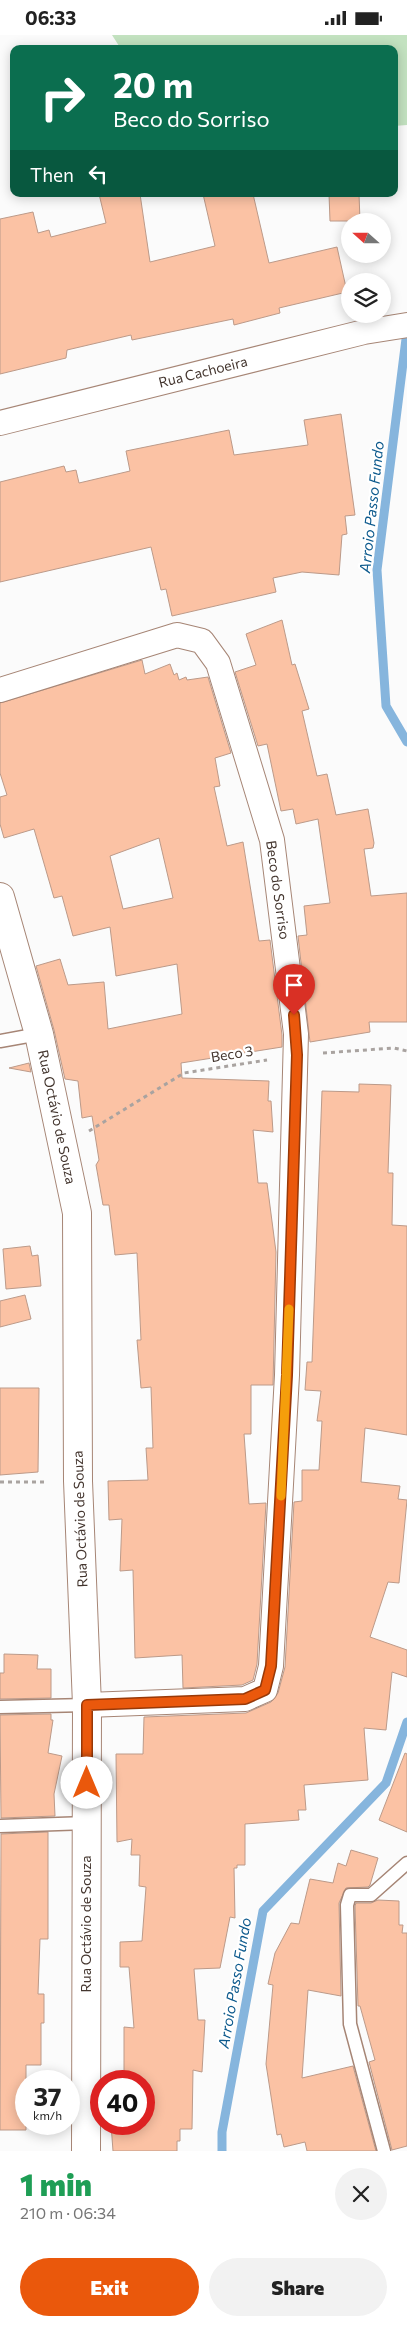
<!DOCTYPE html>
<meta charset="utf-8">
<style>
:root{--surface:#fff;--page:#f2f2f2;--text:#222;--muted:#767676;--accent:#ea580c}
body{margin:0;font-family:Commissioner,sans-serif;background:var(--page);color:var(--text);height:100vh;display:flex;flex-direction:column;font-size:19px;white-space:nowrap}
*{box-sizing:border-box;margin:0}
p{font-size:16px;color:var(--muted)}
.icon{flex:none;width:28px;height:28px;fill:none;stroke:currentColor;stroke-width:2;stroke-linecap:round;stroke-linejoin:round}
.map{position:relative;height:2116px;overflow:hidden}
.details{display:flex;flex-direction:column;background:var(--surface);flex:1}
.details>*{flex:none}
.guide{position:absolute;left:10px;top:10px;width:388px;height:152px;border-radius:10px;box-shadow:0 2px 12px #0003;background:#0b6e4f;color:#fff;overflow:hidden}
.needle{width:32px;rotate:291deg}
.buttons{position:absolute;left:341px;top:178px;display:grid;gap:10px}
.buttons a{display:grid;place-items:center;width:50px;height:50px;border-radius:50%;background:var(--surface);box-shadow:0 2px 12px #0003;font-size:25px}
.speed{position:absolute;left:15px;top:2035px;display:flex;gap:10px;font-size:25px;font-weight:700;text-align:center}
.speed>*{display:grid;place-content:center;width:65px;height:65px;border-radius:50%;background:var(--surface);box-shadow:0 2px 12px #0003;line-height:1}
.speed small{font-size:12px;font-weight:400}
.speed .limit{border:8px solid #d22;background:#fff;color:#111}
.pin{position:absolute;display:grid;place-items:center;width:42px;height:42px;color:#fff;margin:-51px -21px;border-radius:50% 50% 50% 0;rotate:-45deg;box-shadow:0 0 5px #0007}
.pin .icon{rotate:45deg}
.me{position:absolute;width:55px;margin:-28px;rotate:0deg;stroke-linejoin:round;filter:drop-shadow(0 0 4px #0008)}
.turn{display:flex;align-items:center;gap:18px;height:105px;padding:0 20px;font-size:22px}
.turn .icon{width:65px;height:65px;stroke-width:2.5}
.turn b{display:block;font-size:35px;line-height:42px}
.then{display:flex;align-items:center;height:48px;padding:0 20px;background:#0003;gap:10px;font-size:19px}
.round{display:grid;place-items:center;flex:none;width:52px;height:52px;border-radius:26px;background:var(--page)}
.overview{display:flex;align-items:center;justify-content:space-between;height:85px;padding:0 20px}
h1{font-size:30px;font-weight:800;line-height:38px;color:#1e9e55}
.cta{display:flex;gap:10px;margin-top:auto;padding:10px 20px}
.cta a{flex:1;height:58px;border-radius:30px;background:var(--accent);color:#fff;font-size:20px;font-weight:800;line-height:58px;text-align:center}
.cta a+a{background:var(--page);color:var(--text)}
.status{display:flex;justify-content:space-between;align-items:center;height:35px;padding:0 25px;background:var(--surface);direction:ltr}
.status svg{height:14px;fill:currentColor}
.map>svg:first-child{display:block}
</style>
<div class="status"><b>06:33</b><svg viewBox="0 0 49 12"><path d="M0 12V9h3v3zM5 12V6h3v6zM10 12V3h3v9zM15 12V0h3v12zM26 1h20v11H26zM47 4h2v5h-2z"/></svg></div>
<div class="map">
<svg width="407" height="2116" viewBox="0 0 407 2116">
<rect width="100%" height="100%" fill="#fbfbfb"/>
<path fill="#c3e2c0" d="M112,0H407V90L394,91V14H121Z"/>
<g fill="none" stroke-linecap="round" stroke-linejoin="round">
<g stroke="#86b5dd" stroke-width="9">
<path d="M407,296L377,535L386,671L407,707"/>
<path d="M222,2116V2097L263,1876L386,1748L407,1687"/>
</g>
</g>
<g fill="#fbc2a4" stroke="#bc9a89" fill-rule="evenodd">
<path d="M99,159H140L150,227L215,211L203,159H253L269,228L337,212L347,257L279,273L280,278L234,290L233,284L132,305L131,300L67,315L66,323L0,339V184L33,177L38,198L49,195L51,202L106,188Z"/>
<path d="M329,159H359L360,186H330Z"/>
<path d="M341,379L355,480L345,481L347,499L342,500L339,540L302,537L273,543L276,557L172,581L166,554L161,555L151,512L0,547V447L64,431L66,437L76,435L79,448L130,436L126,416L229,395L234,420L308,410L304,385Z"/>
<path d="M282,585L292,630L295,629L309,674L302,676L317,741L327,739L336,780L368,774L374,808L373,813L364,814L371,861L407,858V987H369L370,997L310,1007L298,901L307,900L304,871L330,868L318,784L296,789L293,774L281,776L267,709L258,711L235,637L256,630L246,599Z"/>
<path d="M142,625L145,639L170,629L174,640L177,638L179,645L186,642L187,645L208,642L231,718L215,723L220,751L214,752L227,811L243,807L259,906L270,905L282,1000V1012L181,1028L182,1043L269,1046L268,1066H271L273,1097L253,1095L258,1148H267L276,1217L273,1350H251V1399H244L249,1469L266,1468L257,1629L253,1645L242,1650L183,1653L182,1620L135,1623L133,1535L120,1536L122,1484L109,1485L108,1446L148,1445L146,1413H153L151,1352L141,1353L137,1305H141L137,1218L115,1220L109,1170H103L96,1130L99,1125L92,1081L82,1083L78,1046L65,1044L54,995L36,931L60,924L68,950L104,947L108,994L182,979L177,929L116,941L110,892L73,901L62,861L54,863L34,794L4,803L0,789V762L7,760L0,738V668ZM159,803L173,863L123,874L110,821Z"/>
<path d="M29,1028L31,1037L9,1033Z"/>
<path d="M359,1049L391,1050L388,1138H393L392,1190L407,1191V1400L365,1393L361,1447L400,1451L398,1464L407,1465L399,1548L388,1547L370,1602L407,1615V1642L392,1637L386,1695L364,1693L368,1745L304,1750L306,1775H298L299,1785L245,1789V1830H237V1833H234L235,1883L230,1882L220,1933L194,1934L198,1985H205L202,2037L193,2035L192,2094H180V2106H177V2116H113L111,2089H144V2046H124V1992L134,1993L129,1932H120V1907L142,1906L146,1852L139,1851L140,1820H131L132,1804L117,1807L116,1719H143L144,1682L246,1678L271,1667L278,1658L285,1632L294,1467L302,1466V1435H319L322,1386H317L321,1356L305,1355L307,1327H312L322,1056L359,1057Z"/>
<path d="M30,1211L32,1221L38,1220L41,1251L6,1254L3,1214Z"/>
<path d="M25,1260L31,1284L0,1292V1266Z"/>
<path d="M0,1353H39L38,1437L0,1440Z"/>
<path d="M4,1619L38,1620L37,1634H51V1663L0,1664V1638H4Z"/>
<path d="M51,1679V1685H53L48,1718L62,1721L54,1759L55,1781L1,1783L0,1680Z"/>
<path d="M405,1718L407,1719V1797L379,1785Z"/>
<path d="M48,1797V1904H40L38,1959H44V1988H41V2030H26V2095H0L1,1799Z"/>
<path d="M351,1815L378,1823L370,1850L368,1852L346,1853L339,1868L341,1961L308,1955L302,2043L353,2031L376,2116H307L305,2107L284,2112L281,2099L277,2100L266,2029L273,1950L268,1949L275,1918L291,1888L299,1889L310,1844L333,1848L338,1828L346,1831Z"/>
<path d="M378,1865L399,1866V1890H403L402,1898H407V2111L392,2115L369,2027L375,2025L360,1971H358L355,1871L356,1868H371Z"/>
</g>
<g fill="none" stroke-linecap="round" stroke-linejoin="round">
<g stroke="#a68575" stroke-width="15">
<g id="service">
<path d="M0,1006L39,999"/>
<path d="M0,1672L87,1670"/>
<path d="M0,1791L87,1788"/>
<path d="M384,2116L350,1989L347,1870L350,1860H371L407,1828"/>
</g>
</g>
<g stroke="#a68575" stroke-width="26">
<g id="minor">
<path d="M0,388L364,297L407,290"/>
<path d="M0,655L177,600L202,606L218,628L272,805L296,999L287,1340L271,1631L265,1655L245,1664L87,1670"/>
</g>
</g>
<g stroke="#a68575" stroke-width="30">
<path id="tertiary" d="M0,862L39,999L77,1178L78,1446L87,1670L86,2116"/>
</g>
<g stroke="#a9a3a0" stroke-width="3" stroke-dasharray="4 4" stroke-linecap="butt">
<path d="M323,1018L394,1013L407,1016"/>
<path d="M89,1096L184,1038L267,1025"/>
<path d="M0,1447H48"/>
</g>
<use href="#service" stroke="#fff" stroke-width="12"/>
<use href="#minor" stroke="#fff" stroke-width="24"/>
<use href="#tertiary" stroke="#fff" stroke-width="28"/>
</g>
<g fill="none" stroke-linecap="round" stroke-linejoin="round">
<g stroke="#983908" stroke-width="12">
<path id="route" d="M87,1748V1670L245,1664L265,1655L271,1631L287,1340L297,1020L294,980"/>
</g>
<use href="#route" stroke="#ea580c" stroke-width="9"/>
<path stroke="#f59e0b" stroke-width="9" d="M281,1461L289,1274"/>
</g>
<g text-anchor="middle" stroke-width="4.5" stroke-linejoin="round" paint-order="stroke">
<g font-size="14" fill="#44362f" stroke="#fff">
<text transform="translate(203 337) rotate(-14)" y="5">Rua Cachoeira</text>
<text transform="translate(278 855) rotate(82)" y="5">Beco do Sorriso</text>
<text transform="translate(232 1019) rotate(-9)" y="5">Beco 3</text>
<text transform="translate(57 1082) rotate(78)" y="5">Rua Octávio de Souza</text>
<text transform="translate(80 1484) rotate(-92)" y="5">Rua Octávio de Souza</text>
<text transform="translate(86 1889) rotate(-90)" y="5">Rua Octávio de Souza</text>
</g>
<g font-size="15" font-style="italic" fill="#0d5a8d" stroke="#fff">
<text transform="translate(372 472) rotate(-84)" y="5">Arroio Passo Fundo</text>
<text transform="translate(235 1948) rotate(-80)" y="5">Arroio Passo Fundo</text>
</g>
</g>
</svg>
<div class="buttons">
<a><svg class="needle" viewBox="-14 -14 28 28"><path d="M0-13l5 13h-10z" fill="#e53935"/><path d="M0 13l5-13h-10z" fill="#767676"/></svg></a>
<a><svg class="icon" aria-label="layers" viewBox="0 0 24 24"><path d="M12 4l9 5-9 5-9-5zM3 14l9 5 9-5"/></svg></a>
</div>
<div class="speed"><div>37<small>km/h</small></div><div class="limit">40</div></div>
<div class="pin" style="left:294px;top:980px;background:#d93025"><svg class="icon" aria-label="arrive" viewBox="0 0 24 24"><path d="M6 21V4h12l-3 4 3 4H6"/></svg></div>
<svg class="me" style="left:87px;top:1748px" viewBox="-20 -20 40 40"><circle r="19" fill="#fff"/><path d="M0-13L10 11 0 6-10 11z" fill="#ea580c"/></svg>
<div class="guide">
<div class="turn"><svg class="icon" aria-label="right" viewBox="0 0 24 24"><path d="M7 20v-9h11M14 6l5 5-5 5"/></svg><div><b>20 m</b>Beco do Sorriso</div></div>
<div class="then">Then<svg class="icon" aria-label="left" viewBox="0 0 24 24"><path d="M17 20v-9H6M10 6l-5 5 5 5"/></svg></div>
</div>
</div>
<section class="details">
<div class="overview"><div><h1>1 min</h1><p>210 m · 06:34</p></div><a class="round"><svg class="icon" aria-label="close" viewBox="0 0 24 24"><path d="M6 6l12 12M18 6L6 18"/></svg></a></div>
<div class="cta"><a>Exit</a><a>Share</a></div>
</section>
